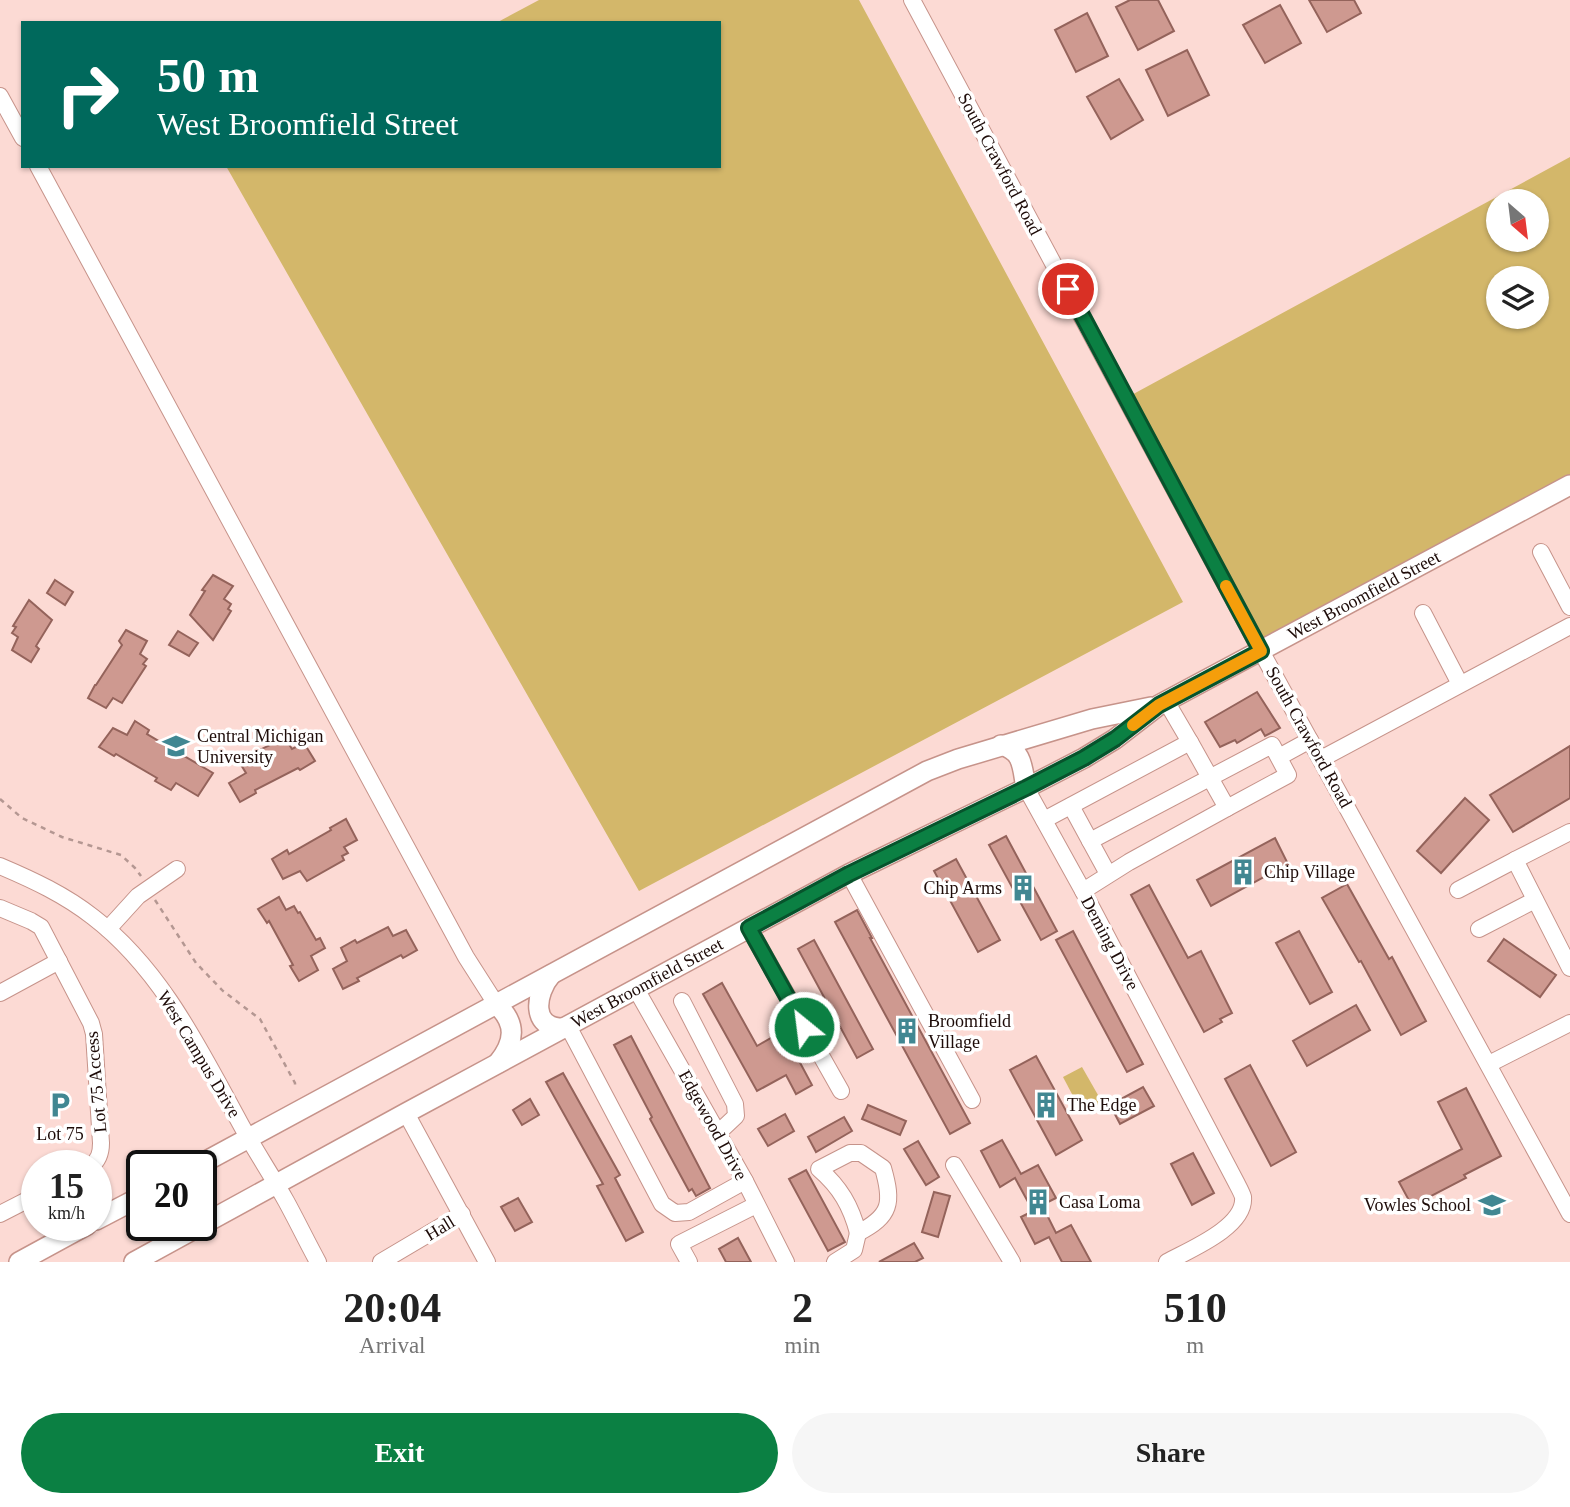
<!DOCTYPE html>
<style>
:root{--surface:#fff;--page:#f6f6f6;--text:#222;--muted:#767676;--accent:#0b8043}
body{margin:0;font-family:Georgia,serif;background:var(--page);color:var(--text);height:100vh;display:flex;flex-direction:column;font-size:26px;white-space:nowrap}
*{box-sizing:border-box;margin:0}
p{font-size:23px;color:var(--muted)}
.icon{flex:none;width:38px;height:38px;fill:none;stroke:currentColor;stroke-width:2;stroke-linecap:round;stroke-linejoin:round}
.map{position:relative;height:1262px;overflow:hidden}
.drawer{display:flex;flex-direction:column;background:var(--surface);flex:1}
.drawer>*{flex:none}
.guide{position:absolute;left:21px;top:21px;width:700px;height:147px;border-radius:0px;box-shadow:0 2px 5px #0004;background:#00695c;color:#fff;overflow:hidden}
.needle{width:46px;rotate:152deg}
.fabs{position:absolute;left:1486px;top:189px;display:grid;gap:14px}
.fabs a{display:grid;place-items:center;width:63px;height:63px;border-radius:50%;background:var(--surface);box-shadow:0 2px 5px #0004;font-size:35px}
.speed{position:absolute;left:21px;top:1150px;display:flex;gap:14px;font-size:35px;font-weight:700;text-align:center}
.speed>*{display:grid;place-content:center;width:91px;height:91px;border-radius:50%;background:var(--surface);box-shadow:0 2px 5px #0004;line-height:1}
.speed small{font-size:18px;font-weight:400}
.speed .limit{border:4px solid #111;border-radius:10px;background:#fff;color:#111}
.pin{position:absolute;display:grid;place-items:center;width:60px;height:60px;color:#fff;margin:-30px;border:4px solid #fff;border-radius:50%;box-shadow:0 2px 7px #0007}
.me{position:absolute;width:77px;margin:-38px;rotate:331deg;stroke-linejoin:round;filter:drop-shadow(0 0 5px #0008)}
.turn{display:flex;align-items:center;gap:24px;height:147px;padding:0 21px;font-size:32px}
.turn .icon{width:91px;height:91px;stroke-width:2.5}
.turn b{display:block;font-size:49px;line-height:60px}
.eta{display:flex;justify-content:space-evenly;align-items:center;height:119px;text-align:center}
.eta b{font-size:42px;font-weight:600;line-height:49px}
.button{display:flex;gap:14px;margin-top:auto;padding:14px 21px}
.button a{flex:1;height:80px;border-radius:42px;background:var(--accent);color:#fff;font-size:28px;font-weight:600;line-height:80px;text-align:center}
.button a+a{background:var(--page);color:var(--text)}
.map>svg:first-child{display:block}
</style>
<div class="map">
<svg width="1570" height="1262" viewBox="0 0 1570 1262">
<rect width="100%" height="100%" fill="#fcdad4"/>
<g fill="#d3b76a" fill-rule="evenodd">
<path d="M539,0H859L1183,602L639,891L226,166H719V23H496Z"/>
<path d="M1570,157V481L1258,647L1126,398ZM1498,201H1536V240H1498ZM1498,278H1536V317H1498Z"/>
<path d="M1082,1067L1102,1102L1082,1113L1063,1077Z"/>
</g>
<g fill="#ce9990" stroke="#94635b" stroke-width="2">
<path d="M1130,0H1158L1174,31L1138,50L1116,7Z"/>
<path d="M1309,0H1354L1361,13L1327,32Z"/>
<path d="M1280,5L1301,43L1265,63L1243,25Z"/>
<path d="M1087,13L1108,56L1076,72L1055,30Z"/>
<path d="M1187,50L1209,95L1168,116L1146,70Z"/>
<path d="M1119,79L1143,120L1111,139L1087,97Z"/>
<path d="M213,575L233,586L224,599L231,604L228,609L231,611L213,640L190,615L205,591L202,590Z"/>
<path d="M55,580L73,592L65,605L47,593Z"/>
<path d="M29,600L52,620L36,646L39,649L31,662L12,650L18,637L12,633L16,627L13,626Z"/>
<path d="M126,630L147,641L140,654L147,659L143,664L146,666L122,703L113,698L106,708L88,698L95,685H96L122,645L119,641Z"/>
<path d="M178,631L198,643L189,656L169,645Z"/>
<path d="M1257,692L1280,728L1265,736L1261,729L1237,743L1235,740L1220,747L1205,722Z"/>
<path d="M135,721L149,730L147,734L213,773L198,796L176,783L171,790L155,781L157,778L116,754L114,756L99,747L113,728L127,735Z"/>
<path d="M285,738L292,749L304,743L315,761L300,770L298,768L255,790L256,793L240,802L229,783L246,773L238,760Z"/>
<path d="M1570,746V798L1513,832L1490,795Z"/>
<path d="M1465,798L1489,820L1441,873L1417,851Z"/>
<path d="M346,819L357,840L344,847L348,853L342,856L344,860L307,881L300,871L283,879L272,859L287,850L289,854L331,830L330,828Z"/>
<path d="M1006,836L1057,931L1041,940L989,845Z"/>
<path d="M1275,838L1288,864L1211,906L1197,880Z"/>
<path d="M956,859L1000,940L978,952L934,871Z"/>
<path d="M1347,884L1389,959L1392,957L1426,1021L1401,1035L1361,961L1359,962L1322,898Z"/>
<path d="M1149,885L1188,958L1201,951L1232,1013L1220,1019L1222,1022L1204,1032L1131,895Z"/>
<path d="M279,897L286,910L294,906L298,913L300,912L316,940L320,938L325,948L311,956L318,970L299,981L290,966L293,965L269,921L267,923L258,909Z"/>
<path d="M857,910L872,938H870L970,1123L950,1134L835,922Z"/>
<path d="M388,927L393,936L406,930L417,950L403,958L401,955L357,978L359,981L343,989L333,969L347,961L341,948L355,940L357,943Z"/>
<path d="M1073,931L1143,1064L1127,1072L1056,940Z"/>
<path d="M1299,931L1332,992L1310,1004L1276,943Z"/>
<path d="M1504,939L1556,975L1540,997L1488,961Z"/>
<path d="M814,940L873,1049L857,1058L798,949Z"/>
<path d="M722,983L757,1046L783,1031L812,1085L796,1094L786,1075L757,1091L703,994Z"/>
<path d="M1356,1005L1370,1030L1307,1066L1293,1041Z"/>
<path d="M631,1036L710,1188L696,1196L692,1189L689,1191L650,1119L652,1117L614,1045Z"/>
<path d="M1036,1056L1082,1140L1056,1155L1010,1070Z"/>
<path d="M1250,1065L1296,1152L1271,1166L1225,1079Z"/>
<path d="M563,1073L620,1175L615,1178L643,1232L626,1241L597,1186L603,1184L546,1082Z"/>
<path d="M1143,1087L1154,1106L1120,1124L1110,1105Z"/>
<path d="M1466,1088L1501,1156L1464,1175L1466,1178L1412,1206L1399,1182L1462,1149L1438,1102Z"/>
<path d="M530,1099L539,1115L522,1125L513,1110Z"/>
<path d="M868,1105L906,1121L900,1135L862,1119Z"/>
<path d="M785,1114L794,1131L768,1146L758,1129Z"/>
<path d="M844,1117L852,1131L816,1152L808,1137Z"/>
<path d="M1002,1140L1021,1174L1038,1165L1056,1198L1042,1205L1056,1233L1071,1225L1091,1262H1062L1049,1237L1035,1244L1021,1217L1033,1211L1015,1178L1000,1187L981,1151Z"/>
<path d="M918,1141L939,1177L926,1185L904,1149Z"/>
<path d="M1193,1153L1214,1193L1192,1205L1171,1164Z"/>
<path d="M806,1170L845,1242L828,1251L789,1179Z"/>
<path d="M934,1192L950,1196L938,1237L922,1232Z"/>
<path d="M518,1198L532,1222L515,1231L501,1207Z"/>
<path d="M738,1238L751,1262H726L719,1249Z"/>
<path d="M914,1243L923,1258L915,1262H879Z"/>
</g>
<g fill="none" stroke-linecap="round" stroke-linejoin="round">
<g stroke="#c6938a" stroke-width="18">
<g id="minor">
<path d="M912,0L1261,651L1570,1214"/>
<path d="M0,96L23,138"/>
<path d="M38,166L466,957L496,1004"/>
<path d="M1541,552L1570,607"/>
<path d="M1423,613L1460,684"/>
<path d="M1279,757L1310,740"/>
<path d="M1321,759L1570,626"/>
<path d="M1026,788L1083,891L1236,1182C1238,1186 1242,1193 1243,1197C1246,1227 1189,1250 1167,1262"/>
<path d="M1071,806L1090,841"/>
<path d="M1044,820L1190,742L1166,701"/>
<path d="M1570,832L1515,860L1570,968"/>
<path d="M0,866C33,880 65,895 93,917C161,969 199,1048 240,1123C254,1149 271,1174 286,1201C297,1221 307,1242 318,1262"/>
<path d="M849,874L972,1100"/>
<path d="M1108,874L1090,841L1272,745L1288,775L1227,808"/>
<path d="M1458,890L1515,860"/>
<path d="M1083,891L1129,862L1227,808L1190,742"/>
<path d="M0,908L31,921L41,927L91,1023L94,1034L101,1143C101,1153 99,1160 91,1166"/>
<path d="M749,928L841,1091"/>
<path d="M108,929L138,896L177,869"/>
<path d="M1479,929L1535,900"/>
<path d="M636,989L745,1181L786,1262"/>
<path d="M0,993L59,961"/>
<path d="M682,1001L735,1104L736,1116L718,1133"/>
<path d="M568,1026L662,1204L675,1213L689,1212L745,1181"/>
<path d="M1489,1064L1570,1023"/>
<path d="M406,1113L487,1262"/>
<path d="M850,1153H861L883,1168C893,1203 891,1216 858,1233C851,1206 840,1187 819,1169Z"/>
<path d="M954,1165L1012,1262"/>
<path d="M0,1214L37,1195"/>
<path d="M381,1262L462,1214"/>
<path d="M689,1262L679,1244L756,1205"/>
<path d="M835,1262L854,1250L858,1233"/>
</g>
</g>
<g stroke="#c6938a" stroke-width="22">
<g id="major">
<path d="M1001,745C1024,751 1022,768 1026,788"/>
<path d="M551,975C535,993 530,1030 565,1028"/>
<path d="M496,1004C517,1023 515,1042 498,1063"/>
<path d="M197,1166L927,771L958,759L1092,719L1151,707"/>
<path d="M96,1220L142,1196"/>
<path d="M19,1262L87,1225"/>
<path id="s1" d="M134,1262L406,1113L849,874L1026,788L1084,758L1115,739L1159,705L1570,485"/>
</g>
</g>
<g stroke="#b49792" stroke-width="2.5" stroke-dasharray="5 5" stroke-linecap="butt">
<path d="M0,799L22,818L62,837L121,855L135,868L141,876"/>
<path d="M155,900L196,963L223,991L260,1019L295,1083V1088"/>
</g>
<use href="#minor" stroke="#fff" stroke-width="16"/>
<use href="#major" stroke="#fff" stroke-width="19"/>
</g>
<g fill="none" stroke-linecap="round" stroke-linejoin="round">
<g stroke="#07532c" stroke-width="18">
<path id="route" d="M804,1027L749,928L849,874L1026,788L1084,758L1115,739L1159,705L1261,651L1068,289"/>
</g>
<use href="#route" stroke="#0b8043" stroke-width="12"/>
<path stroke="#f59e0b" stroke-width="12" d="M1133,725L1159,705L1261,651L1226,586"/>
</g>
<defs>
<g id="university-bare" transform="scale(2.1)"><path d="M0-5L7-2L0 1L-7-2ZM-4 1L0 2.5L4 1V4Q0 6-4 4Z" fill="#418792" stroke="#fff" stroke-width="2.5" paint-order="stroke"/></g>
<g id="building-bare" transform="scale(2.1)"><path d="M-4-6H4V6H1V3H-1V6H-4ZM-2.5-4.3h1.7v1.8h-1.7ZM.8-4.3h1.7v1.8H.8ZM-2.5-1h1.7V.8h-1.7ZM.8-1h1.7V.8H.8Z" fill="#418792" stroke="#fff" stroke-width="2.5" paint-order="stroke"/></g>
<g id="parking-bare" transform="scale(2.1)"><path d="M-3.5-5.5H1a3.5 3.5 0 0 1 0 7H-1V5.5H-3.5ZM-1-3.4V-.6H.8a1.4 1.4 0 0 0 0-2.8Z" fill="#418792" stroke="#fff" stroke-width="2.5" paint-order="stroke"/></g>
<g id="school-bare" transform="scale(2.1)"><path d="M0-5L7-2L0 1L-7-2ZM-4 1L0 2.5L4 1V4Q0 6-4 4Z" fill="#418792" stroke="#fff" stroke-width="2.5" paint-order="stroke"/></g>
</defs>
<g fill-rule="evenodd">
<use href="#university-bare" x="176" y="746"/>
<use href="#building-bare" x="1243" y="872"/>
<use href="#building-bare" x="1023" y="888"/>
<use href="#building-bare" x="907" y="1031"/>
<use href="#parking-bare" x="60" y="1105"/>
<use href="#building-bare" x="1046" y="1105"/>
<use href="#building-bare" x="1038" y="1202"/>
<use href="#school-bare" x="1492" y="1205"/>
</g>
<g text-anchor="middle" stroke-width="7" stroke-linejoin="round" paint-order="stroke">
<g font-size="18" fill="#1d0b08" stroke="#fff">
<text transform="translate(1000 164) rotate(62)" y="6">South Crawford Road</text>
<text dy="6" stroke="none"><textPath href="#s1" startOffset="1400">West Broomfield Street</textPath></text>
<text transform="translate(1309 737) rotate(61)" y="6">South Crawford Road</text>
<text transform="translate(1110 943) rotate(62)" y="6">Deming Drive</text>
<text dy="6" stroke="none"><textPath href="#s1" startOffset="584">West Broomfield Street</textPath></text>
<text transform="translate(199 1054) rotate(59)" y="6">West Campus Drive</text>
<text transform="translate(96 1082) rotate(-95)" y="6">Lot 75 Access</text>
<text transform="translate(713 1125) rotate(61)" y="6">Edgewood Drive</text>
<text transform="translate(440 1228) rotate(-31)" y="6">Hall</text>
</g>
<g font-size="18" fill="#1d0b08" stroke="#fff" text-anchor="start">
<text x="197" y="742">Central Michigan<tspan x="197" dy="21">University</tspan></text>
<text x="1264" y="878">Chip Village</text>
<text x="1002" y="894" text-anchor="end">Chip Arms</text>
<text x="928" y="1027">Broomfield<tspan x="928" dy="21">Village</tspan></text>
<text x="1067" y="1111">The Edge</text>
<text x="60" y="1140" text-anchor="middle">Lot 75</text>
<text x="1059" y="1208">Casa Loma</text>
<text x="1471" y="1211" text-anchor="end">Vowles School</text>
</g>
</g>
</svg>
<div class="fabs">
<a><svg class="needle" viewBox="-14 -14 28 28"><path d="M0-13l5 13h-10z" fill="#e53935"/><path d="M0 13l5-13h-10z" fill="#767676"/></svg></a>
<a><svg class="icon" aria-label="layers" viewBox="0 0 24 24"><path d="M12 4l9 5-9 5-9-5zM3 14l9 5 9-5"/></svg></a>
</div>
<div class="speed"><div>15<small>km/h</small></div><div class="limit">20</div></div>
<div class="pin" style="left:1068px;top:289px;background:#d93025"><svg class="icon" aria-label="arrive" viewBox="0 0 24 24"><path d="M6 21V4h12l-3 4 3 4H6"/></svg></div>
<svg class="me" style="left:804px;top:1027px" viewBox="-20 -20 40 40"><circle r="17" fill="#0b8043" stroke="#fff" stroke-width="3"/><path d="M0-11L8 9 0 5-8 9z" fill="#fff"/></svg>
<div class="guide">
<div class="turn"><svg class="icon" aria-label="right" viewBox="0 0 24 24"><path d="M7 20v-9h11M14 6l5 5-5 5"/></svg><div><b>50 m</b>West Broomfield Street</div></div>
</div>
</div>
<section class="drawer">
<div class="eta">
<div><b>20:04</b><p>Arrival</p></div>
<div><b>2</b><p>min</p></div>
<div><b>510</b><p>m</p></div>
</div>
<div class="button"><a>Exit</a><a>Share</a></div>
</section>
